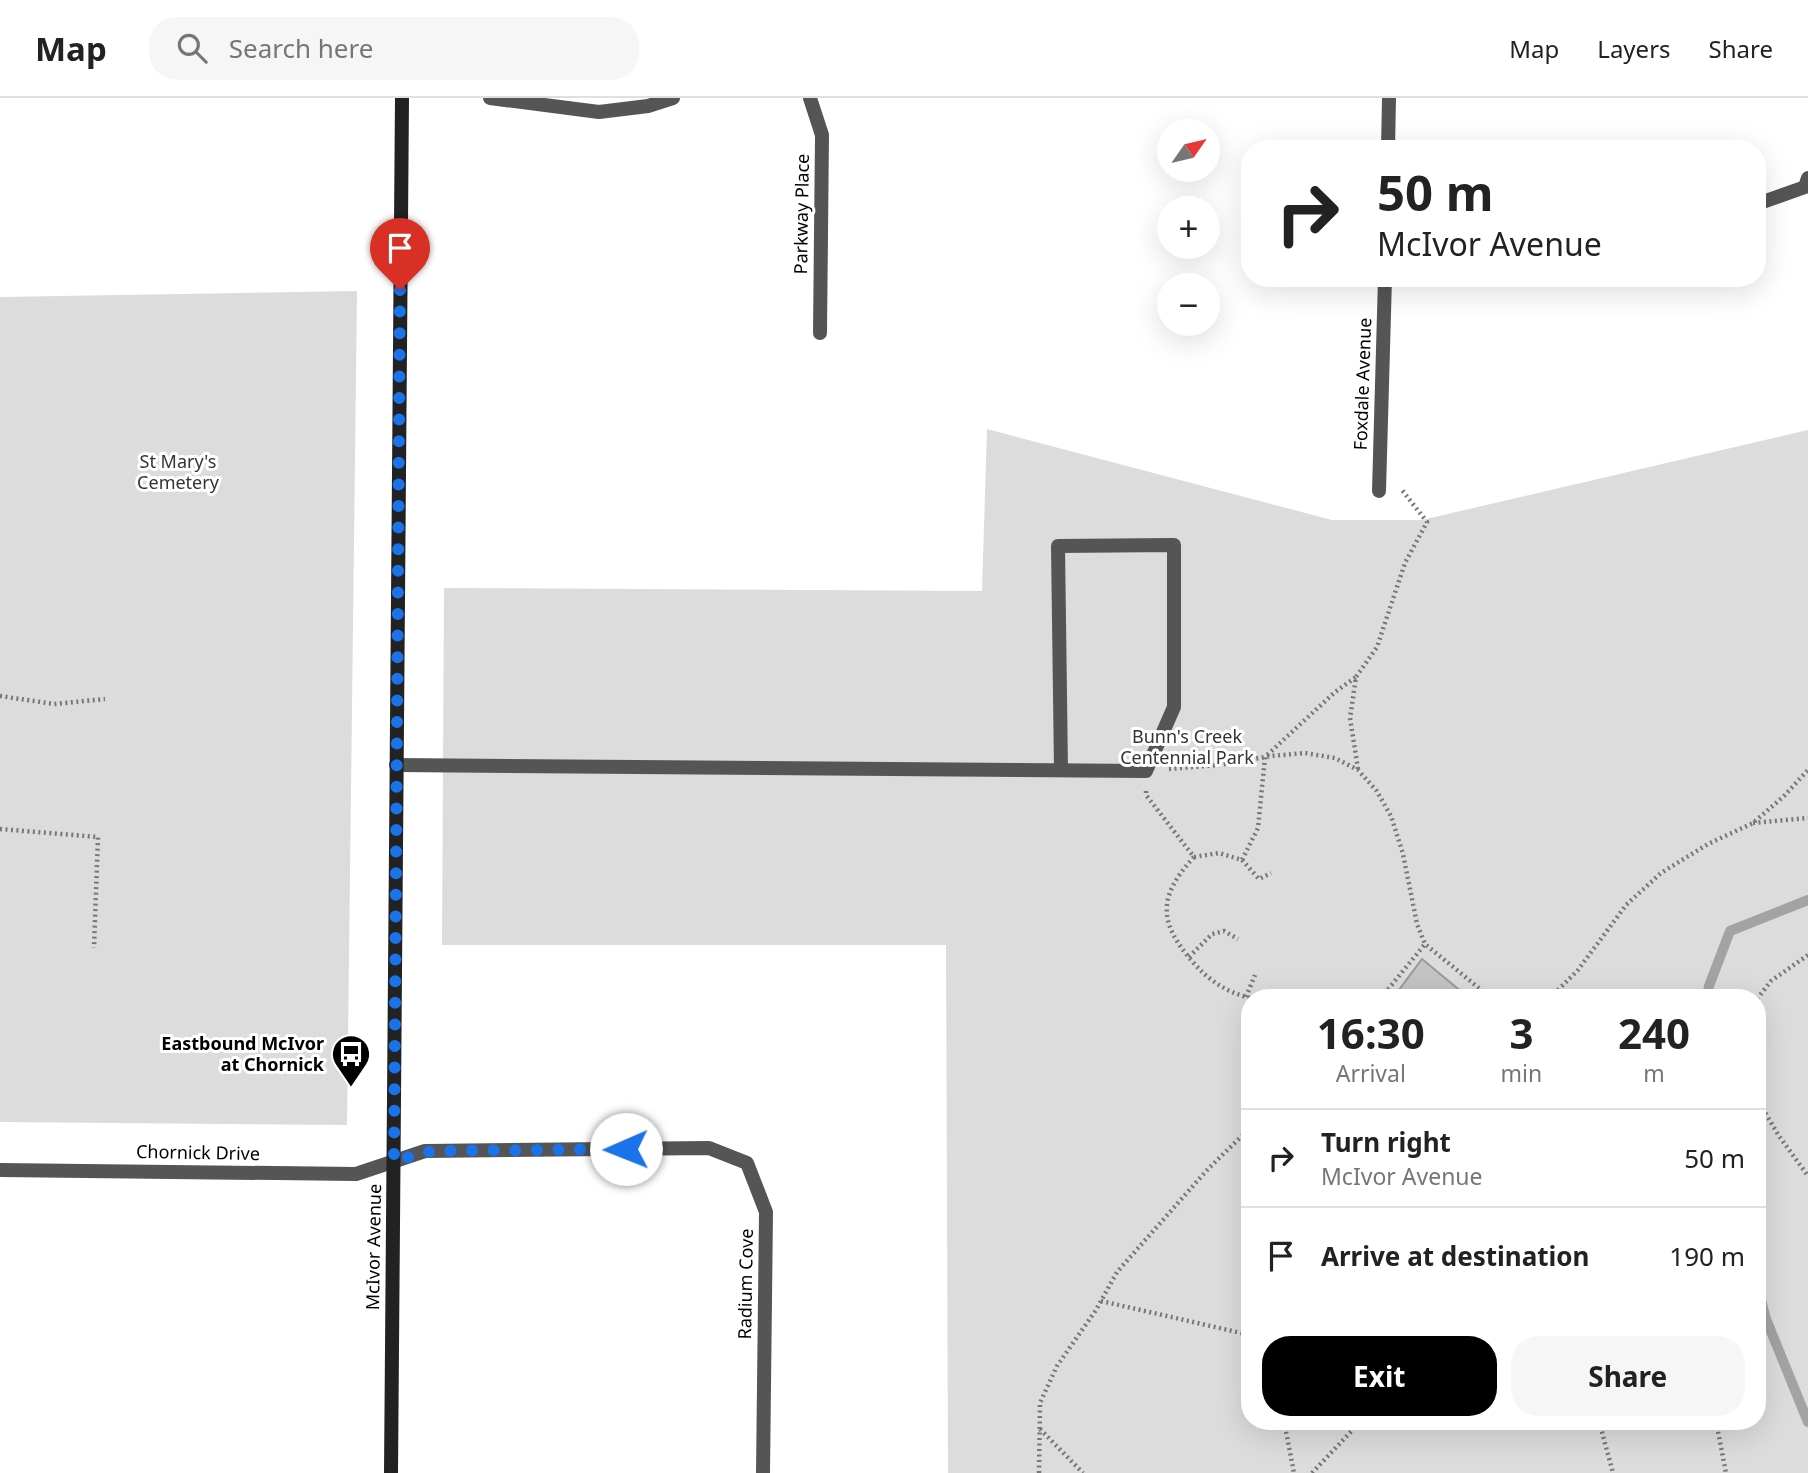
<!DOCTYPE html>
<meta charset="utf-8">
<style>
:root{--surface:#fff;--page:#f6f6f6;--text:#222;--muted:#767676;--line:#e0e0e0;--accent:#000}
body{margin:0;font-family:"Noto Sans",sans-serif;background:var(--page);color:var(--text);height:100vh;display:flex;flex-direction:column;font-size:26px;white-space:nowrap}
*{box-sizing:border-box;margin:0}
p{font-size:23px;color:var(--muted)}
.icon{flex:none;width:38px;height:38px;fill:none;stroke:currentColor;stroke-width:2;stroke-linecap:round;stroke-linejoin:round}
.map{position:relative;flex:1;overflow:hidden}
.details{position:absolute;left:1241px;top:891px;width:525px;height:441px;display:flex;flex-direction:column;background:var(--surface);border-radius:28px;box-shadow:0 7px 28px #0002}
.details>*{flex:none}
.guide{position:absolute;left:1241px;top:42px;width:525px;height:147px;border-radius:28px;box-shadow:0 7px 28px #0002;background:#fff;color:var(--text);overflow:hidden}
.needle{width:46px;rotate:56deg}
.controls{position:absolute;left:1157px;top:21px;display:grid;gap:14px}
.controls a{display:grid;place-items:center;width:63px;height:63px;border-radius:50%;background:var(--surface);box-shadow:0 7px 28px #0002;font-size:35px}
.pin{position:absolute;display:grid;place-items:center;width:60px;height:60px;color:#fff;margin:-72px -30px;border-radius:50% 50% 50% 0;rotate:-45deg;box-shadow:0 0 7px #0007}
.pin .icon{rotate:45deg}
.me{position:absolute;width:77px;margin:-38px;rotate:269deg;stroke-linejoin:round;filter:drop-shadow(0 0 5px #0008)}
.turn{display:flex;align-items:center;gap:24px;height:147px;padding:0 21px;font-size:32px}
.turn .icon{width:91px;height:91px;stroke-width:2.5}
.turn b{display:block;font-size:49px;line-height:60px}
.eta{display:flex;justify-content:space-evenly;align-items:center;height:119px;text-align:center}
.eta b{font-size:42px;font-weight:700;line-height:49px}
.button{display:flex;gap:14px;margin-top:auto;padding:14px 21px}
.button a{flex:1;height:80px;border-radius:28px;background:var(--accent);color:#fff;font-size:28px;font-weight:700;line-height:80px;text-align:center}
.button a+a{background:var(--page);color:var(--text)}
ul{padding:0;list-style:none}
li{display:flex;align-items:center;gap:21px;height:98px;padding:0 21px;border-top:2px solid var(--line)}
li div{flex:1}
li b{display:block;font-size:26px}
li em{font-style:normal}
header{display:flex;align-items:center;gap:42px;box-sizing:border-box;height:98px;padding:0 35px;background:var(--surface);border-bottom:2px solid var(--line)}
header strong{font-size:33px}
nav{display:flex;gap:38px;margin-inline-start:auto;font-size:24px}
.search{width:490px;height:63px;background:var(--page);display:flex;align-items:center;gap:18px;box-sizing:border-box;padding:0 24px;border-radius:28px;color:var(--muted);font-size:26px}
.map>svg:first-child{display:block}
</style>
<header>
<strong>Map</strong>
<div class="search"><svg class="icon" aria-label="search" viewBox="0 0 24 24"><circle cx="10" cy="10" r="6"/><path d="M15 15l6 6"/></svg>Search here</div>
<nav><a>Map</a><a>Layers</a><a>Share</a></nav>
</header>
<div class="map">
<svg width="1808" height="1375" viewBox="0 0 1808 1375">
<rect width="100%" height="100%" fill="#fff"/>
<g fill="#dcdcdc" fill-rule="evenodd">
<path d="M357,193L347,1027L0,1024V199Z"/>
<path d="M987,331L1332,422H1422L1808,332V1375H948L946,847H442L444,490L982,493ZM1250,900H1757V1323H1250Z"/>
</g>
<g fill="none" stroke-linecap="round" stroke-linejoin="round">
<g stroke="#a3a3a3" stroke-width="10">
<path d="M1707,900L1709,888L1730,833L1808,802"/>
<path d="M1757,1187L1766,1221L1808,1324"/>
</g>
</g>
<path fill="#c4c4c4" stroke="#999" stroke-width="2" d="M1422,861L1469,900H1393Z"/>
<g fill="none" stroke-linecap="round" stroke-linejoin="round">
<g stroke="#777" stroke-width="4.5" stroke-dasharray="2 3.5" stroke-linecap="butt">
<path d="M0,598L54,606L105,601"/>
<path d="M1169,671L1219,667L1271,658L1305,655L1335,660L1358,672L1376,692L1391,718L1403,756L1417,826L1425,846L1491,900"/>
<path d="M1358,671L1350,620L1356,579L1377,549L1405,465L1427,424L1402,392"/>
<path d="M1146,693V697L1194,759L1219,755L1242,762L1258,730L1265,659L1335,594L1356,579"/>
<path d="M1753,725L1808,720"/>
<path d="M0,731L98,739L94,850"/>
<path d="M1194,759C1158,798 1158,824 1192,863C1208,882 1226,894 1250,900"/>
<path d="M1242,762L1259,781L1271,775"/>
<path d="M1189,859L1212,836L1224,833L1238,841"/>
<path d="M1246,899L1255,877"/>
<path d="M1381,900L1425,846"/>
<path d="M1550,900L1578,872L1626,807L1661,775L1708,746L1753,725L1784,698L1808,672"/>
<path d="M1757,901L1771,883L1808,857"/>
<path d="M1757,1001L1779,1038L1808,1078"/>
<path d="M1101,1203L1250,1237"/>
<path d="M1284,1323L1294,1375"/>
<path d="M1599,1323L1613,1375"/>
<path d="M1716,1323L1726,1375"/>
<path d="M1040,1331L1083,1375"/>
<path d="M1039,1375L1040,1305L1057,1268L1096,1212L1117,1174L1208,1071L1250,1030"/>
<path d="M1312,1375L1361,1323"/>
</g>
<path stroke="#555" stroke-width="14" d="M396,667L1146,673L1174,609V447L1058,448L1061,671"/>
<g stroke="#555" stroke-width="14">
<path d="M490,0L599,14L648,8L673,0"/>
<path d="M810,0L822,37L820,235"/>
<path d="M1388,51L1389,0"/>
<path d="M1757,106L1805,89L1808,80"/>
<path d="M1379,393L1385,180"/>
<path d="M0,1072L356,1076L425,1053L709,1050L747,1065L766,1114L763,1375"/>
</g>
<path stroke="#222" stroke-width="14" d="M391,1375L402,0"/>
</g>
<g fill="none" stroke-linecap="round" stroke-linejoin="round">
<path stroke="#1a73e8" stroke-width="12" stroke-dasharray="0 21.6" d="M400,192L394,1063L432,1053L626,1051"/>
</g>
<defs>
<g id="bus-pin" transform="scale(2.0125)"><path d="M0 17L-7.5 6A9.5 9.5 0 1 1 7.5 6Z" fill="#000" stroke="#fff"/><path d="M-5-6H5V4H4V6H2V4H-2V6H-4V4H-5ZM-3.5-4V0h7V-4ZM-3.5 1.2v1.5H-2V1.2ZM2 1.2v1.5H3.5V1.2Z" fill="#fff"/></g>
</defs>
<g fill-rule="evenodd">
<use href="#bus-pin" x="351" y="956"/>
</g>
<g text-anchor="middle" stroke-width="6" stroke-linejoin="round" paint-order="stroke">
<g font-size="18" fill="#000" stroke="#fff">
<text transform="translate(802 116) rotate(-89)" y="6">Parkway Place</text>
<text transform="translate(1363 286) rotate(-88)" y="6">Foxdale Avenue</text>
<text transform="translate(198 1055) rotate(1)" y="6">Chornick Drive</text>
<text transform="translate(374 1149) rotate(-89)" y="6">McIvor Avenue</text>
<text transform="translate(746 1186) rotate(-89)" y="6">Radium Cove</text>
</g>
<g font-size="18" fill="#333" stroke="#fff">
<text x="178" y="370">St Mary's<tspan x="178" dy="21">Cemetery</tspan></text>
<text x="1187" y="645">Bunn's Creek<tspan x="1187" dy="21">Centennial Park</tspan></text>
</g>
<g font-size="18" font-weight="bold" fill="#000" stroke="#fff" text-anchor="end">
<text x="324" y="952">Eastbound McIvor<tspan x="324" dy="21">at Chornick</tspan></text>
</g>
</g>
</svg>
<div class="controls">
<a><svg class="needle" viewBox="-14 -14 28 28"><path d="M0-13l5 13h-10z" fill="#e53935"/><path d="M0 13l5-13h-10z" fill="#767676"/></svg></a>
<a>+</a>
<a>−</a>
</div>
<div class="pin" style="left:400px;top:192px;background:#d93025"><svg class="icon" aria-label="arrive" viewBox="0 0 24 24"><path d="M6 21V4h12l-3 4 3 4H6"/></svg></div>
<svg class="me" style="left:626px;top:1051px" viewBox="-20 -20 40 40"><circle r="19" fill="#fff"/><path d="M0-13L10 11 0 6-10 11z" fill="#1a73e8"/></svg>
<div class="guide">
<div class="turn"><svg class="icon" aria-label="right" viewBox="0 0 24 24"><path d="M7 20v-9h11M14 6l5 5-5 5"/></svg><div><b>50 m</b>McIvor Avenue</div></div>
</div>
<section class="details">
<div class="eta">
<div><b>16:30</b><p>Arrival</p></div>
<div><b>3</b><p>min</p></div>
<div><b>240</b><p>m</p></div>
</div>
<ul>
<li><svg class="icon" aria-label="right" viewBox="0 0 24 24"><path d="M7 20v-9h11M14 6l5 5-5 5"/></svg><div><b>Turn right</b><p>McIvor Avenue</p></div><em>50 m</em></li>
<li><svg class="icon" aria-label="arrive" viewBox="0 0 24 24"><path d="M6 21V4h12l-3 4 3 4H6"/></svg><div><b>Arrive at destination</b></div><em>190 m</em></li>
</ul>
<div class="button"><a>Exit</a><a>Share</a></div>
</section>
</div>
